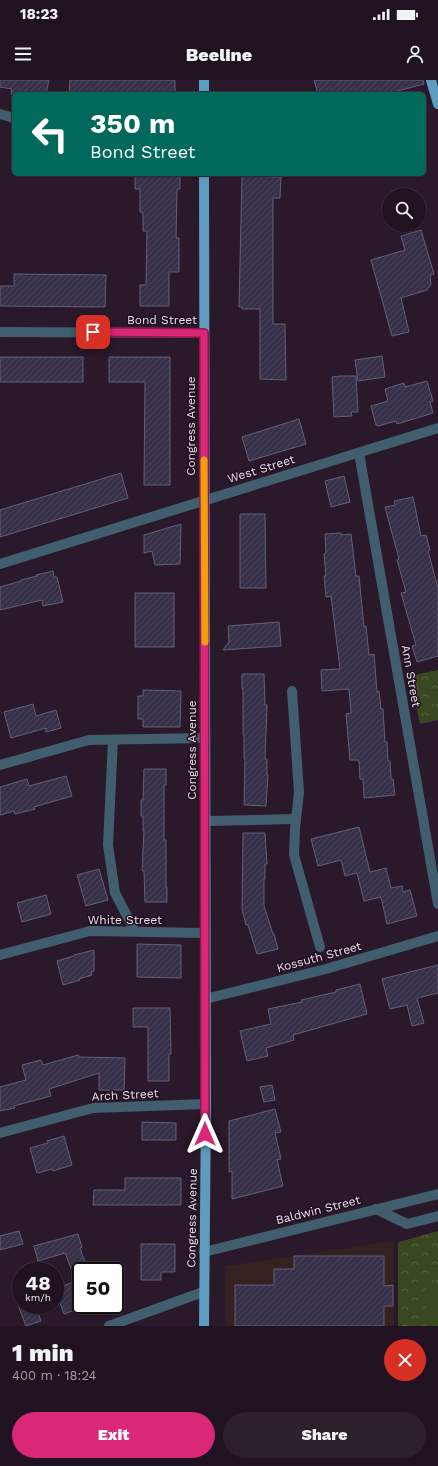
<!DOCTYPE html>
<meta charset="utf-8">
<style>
:root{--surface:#201220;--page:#2d202d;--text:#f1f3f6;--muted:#a29ea5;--line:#3d323e;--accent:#db2777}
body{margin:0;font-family:"Work Sans",sans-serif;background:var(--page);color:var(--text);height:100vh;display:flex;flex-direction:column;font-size:15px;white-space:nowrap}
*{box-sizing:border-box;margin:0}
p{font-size:13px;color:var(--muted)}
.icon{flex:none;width:22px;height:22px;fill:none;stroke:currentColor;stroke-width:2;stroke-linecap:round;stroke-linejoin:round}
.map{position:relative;height:1246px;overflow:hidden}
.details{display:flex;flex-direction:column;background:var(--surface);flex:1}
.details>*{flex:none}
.hud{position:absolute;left:12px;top:12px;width:414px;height:84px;border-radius:6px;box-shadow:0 1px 3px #0004,0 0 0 1px var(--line);background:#00695c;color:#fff;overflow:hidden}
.controls{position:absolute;left:382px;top:108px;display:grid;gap:8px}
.controls a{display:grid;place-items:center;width:44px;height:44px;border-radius:50%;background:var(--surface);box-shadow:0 1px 3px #0004,0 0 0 1px var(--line);font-size:20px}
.speed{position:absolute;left:12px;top:1182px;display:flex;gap:8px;font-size:20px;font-weight:700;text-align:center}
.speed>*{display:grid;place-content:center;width:52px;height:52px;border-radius:50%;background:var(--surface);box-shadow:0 1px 3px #0004,0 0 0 1px var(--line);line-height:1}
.speed small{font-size:10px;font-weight:400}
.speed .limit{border:2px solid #111;border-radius:6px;background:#fff;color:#111}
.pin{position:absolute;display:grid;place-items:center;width:34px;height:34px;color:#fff;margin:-17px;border-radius:8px;box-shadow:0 2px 6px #0006}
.me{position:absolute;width:44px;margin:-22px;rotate:0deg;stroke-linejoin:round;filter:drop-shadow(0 0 3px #0008)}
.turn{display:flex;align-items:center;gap:14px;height:84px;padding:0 12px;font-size:18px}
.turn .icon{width:52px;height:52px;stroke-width:2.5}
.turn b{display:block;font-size:28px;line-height:34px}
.round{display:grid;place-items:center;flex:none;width:42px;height:42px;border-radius:21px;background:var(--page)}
.overview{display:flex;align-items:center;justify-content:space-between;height:68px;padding:0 12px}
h1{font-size:24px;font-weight:800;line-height:30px}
.button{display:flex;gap:8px;margin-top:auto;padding:8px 12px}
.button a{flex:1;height:46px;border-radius:24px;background:var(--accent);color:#fff;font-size:16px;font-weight:800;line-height:46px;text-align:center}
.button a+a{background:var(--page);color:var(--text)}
.status{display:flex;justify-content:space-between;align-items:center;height:28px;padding:0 20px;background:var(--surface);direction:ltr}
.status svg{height:11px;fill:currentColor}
header{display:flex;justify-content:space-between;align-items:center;height:52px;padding:0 12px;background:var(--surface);font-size:18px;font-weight:800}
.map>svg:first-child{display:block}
</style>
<div class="status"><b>18:23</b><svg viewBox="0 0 49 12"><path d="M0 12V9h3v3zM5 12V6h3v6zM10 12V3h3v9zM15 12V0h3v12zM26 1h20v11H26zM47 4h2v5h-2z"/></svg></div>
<header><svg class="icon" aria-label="menu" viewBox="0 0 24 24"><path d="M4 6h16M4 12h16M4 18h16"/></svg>Beeline<svg class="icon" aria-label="person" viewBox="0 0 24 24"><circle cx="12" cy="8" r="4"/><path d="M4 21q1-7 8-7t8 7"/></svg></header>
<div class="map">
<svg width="438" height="1246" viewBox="0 0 438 1246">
<defs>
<pattern id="park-crowns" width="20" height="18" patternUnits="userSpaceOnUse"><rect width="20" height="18" fill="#3a4822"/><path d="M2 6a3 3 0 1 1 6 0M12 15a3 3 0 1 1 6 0" fill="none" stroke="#576242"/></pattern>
<pattern id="building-hatch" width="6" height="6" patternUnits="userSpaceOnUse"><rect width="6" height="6" fill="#363149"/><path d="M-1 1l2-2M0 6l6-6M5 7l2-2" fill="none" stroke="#4a455b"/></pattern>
</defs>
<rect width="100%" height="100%" fill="#2a182b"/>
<path fill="#342120" d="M394,1161V1246H226V1186Z"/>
<g fill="url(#park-crowns)">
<path d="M438,590V640L420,644L410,596Z"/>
<path d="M438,1151V1246H398V1165L399,1162Z"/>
</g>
<rect fill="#3a4822" x="426" y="1207" width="12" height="39"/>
<g fill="url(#building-hatch)" stroke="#645f7a">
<path d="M0,0H49L46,14L24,11V14H11L12,9L0,7Z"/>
<path d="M70,0H175V14H69Z"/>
<path d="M314,0H423L424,4L386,14H318Z"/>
<path d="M135,94H180V109H177L176,158H179V192H169V226H140V205H146L147,151H143V132H140V109H135Z"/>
<path d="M242,96L281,97L280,118H273V244H285L286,300L260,299V229H242V227H239Z"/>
<path d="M421,150L434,194L430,195L431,204L427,210L401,218L409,252L392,256L371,180L405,170L401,156Z"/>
<path d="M14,194L106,195L105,227L0,226V206H14Z"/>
<path d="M382,276L385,297L358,301L355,280Z"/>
<rect x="0" y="277" width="83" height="25"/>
<path d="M109,277H170V405H144L145,302H109Z"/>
<path d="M340,296H356L358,332H351L352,336L334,337L332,297Z"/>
<path d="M427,301L433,321L430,322L433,333L397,344L396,341L378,346L376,345L371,326L388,321L385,309L404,303L405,307Z"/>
<path d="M299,339L306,364L249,381L242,357Z"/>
<path d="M121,393L128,418L0,457V430Z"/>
<path d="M344,396L350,422L331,427L325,401Z"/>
<path d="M413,417L421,456L426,455L430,470L428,471L438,508V576L417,582L412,566L416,565L401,513L406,512L397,480L399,479L385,427L395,425L394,421Z"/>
<path d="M240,434H265L266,508H240Z"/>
<path d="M181,444L180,484L155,485L152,471L144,473V455Z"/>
<path d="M341,453V455L351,454L356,496H359L364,547L366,546L369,575L374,574L377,612L379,611L381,629H383L385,662H387L388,681H390L391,699H393L395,715L364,718L363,699H360L359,681L357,680H350L346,634L351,633L349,609L322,611L321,590L340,589L331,516L326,517L324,496H326L324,474L326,473L325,454Z"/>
<path d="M53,491L54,497H57L63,522L43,526L42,520L0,530V507L21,501V500L37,496L36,495Z"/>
<rect x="135" y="513" width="39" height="54"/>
<path d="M279,542L281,566L223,570L229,562L228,546Z"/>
<path d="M242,594H264L265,625H267L265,679H267V695H268L266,726L244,725L245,679H244V655H243V609H242Z"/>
<path d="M143,610L181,611L180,647H143V639H138V616H143Z"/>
<path d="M33,624L36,636L56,630L61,648L46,652V648L11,658L4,632Z"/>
<path d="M144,689H166V705H164V760H166V807H167V822H145L144,791H142L144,751H143V736H141V720H143Z"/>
<path d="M66,696L72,716L34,727L35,729L15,734L14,731L0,735V707L27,699L29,706Z"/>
<path d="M359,747L370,792L386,788L391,808L402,806L403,812L410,810L417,836L387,844L381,817L364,821L357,793L345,796L341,780L318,786L311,759Z"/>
<path d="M243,753H265L267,784H265V799H264V826L273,854H274L278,869L257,874L248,845H246L242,829Z"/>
<path d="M99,789L108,820L86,826L77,795Z"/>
<path d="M46,815L51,834L22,842L17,823Z"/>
<path d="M137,864L181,865V898L137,897Z"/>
<path d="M94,870V891L91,892L92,895L79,899L80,900L63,905L57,881L74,876V875Z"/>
<path d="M438,885V913L417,918L424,943L412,946L407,925L390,929L382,899Z"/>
<path d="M360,904L367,934L293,955L294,960L266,968L268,976L247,981L240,951L271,944L268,929L302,922L301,920L336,912V910Z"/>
<path d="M133,928H170L171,974H169V1001H148V947H133Z"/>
<path d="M78,975L79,977L125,978L124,1010H99V993L49,1009L51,1016L14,1026L15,1028L0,1031V1007L26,1000L22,985L41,980L43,985Z"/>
<path d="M272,1005L275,1020L264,1022L260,1007Z"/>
<path d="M275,1029L281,1052L275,1053L281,1079L277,1080L283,1106L232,1119V1091L229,1092V1041Z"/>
<path d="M142,1042L176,1043V1060H142Z"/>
<path d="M64,1056L72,1085L53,1091L52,1089L37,1093L30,1068L48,1063L47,1061Z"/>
<path d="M125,1098H181V1125H93L94,1110H125Z"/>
<path d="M19,1151L23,1164L0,1170V1156Z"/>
<path d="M78,1154L82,1167L80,1168L88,1191H72L65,1173L38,1181L34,1166Z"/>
<path d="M141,1164H175V1192H161V1200H141Z"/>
<path d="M294,1176H384V1206L393,1205V1226H384V1246H235V1205H274V1189H294Z"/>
<path d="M81,1199V1225L83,1227L64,1234L55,1209Z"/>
<path d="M18,1225H35L41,1241L26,1246Z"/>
</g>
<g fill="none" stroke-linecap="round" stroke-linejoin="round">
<g stroke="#415e6e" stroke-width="10">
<path d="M0,34L14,38"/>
<path d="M0,252L204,253"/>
<path d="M359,373L438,824"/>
<path d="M0,484L438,348"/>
<path d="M292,611L299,712L295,749L294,775L320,867"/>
<path d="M113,660L108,765L115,813L135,851"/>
<path d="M0,685L89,660L205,658"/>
<path d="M205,741L296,739"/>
<path d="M0,875L90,851L205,853"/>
<path d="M205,919L326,889L438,856"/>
<path d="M0,1053L93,1028L206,1024"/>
<path d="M376,1129L407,1144L438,1136"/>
<path d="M204,1172L438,1114"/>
<path d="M109,1246L203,1212"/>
</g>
<g stroke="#5d9cbe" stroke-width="10">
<path d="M204,0V14"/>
<path d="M431,0L438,24"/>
<path d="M204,1246L206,1024L204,94"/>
</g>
</g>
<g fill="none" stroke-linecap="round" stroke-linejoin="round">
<g stroke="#8e194d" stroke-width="10">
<path id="route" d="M93,252L204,253L205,1054"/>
</g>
<use href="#route" stroke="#db2777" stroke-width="7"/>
<path stroke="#f59e0b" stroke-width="7" d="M204,380L205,562"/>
</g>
<g text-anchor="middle" stroke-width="3" stroke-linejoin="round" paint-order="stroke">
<g font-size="12" fill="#ede1ed" stroke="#200f22">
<text x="162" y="244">Bond Street</text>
<text transform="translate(191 346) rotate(-90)" y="4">Congress Avenue</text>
<text transform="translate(261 389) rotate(-17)" y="4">West Street</text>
<text transform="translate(411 596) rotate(80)" y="4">Ann Street</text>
<text transform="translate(192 670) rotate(-90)" y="4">Congress Avenue</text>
<text x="125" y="844">White Street</text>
<text transform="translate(319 877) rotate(-15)" y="4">Kossuth Street</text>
<text transform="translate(125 1015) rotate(-3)" y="4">Arch Street</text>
<text transform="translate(318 1130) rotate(-14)" y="4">Baldwin Street</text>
<text transform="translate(192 1138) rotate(-89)" y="4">Congress Avenue</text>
</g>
</g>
</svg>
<div class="controls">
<a><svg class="icon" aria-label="search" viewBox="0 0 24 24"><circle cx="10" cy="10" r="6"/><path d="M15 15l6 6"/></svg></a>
</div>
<div class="speed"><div>48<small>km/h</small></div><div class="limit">50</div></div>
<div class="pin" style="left:93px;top:252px;background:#d93025"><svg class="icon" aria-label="arrive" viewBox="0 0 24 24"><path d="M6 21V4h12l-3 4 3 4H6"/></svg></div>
<svg class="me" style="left:205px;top:1054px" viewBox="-20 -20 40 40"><path d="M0-17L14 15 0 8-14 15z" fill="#db2777" stroke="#fff" stroke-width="4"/></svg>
<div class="hud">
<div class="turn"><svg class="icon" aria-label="left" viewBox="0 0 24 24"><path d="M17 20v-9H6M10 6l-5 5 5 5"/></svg><div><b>350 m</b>Bond Street</div></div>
</div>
</div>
<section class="details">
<div class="overview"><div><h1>1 min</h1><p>400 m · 18:24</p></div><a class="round" style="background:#d93025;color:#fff"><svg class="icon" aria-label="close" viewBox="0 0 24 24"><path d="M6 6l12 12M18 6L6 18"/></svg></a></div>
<div class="button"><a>Exit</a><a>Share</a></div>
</section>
